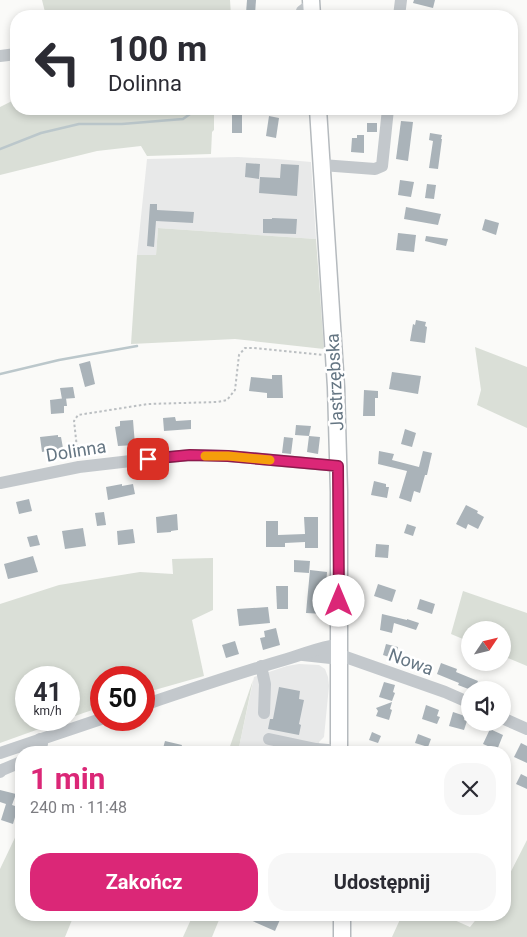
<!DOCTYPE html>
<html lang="pl">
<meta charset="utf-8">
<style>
:root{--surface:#fff;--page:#f7f7f7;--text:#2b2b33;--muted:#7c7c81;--accent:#db2777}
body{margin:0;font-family:Roboto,sans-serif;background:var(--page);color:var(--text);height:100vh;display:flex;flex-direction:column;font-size:19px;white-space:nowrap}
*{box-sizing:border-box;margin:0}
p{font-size:16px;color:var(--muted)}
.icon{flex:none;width:28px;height:28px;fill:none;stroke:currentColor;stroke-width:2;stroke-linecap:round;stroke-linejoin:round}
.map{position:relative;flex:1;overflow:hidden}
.drawer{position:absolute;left:15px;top:746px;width:496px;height:175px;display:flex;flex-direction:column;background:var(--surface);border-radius:20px;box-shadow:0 2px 8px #0003}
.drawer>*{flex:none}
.hud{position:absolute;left:10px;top:10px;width:508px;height:105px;border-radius:20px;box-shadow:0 2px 8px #0003;background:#fff;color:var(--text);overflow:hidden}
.needle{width:32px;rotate:55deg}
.tools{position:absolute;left:461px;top:621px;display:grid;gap:10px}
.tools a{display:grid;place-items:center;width:50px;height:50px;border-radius:50%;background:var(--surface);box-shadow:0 2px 8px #0003;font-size:25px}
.speed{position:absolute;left:15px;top:666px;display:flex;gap:10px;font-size:25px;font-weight:700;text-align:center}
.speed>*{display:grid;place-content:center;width:65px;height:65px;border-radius:50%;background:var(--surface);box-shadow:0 2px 8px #0003;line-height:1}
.speed small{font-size:12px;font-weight:400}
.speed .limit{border:8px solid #d22;background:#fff;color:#111}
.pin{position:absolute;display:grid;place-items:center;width:42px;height:42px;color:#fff;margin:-21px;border-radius:10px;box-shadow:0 2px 8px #0006}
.me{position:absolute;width:55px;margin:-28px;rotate:0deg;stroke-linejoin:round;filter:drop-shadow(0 0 4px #0008)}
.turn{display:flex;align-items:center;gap:18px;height:105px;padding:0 15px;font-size:22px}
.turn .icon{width:65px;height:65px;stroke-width:2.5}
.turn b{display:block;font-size:35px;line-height:42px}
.round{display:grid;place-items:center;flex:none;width:52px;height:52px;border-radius:20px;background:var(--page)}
.summary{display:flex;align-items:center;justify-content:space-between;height:85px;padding:0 15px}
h1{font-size:30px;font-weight:700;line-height:38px;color:var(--accent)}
.cta{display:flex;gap:10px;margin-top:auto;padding:10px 15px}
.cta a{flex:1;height:58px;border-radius:20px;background:var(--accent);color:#fff;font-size:20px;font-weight:700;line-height:58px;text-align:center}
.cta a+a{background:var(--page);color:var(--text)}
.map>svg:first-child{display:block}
</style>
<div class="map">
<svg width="527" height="937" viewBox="0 0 527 937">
<rect width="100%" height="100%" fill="#fafaf8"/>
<g fill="#e8e9e9">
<path d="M238,157L277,159L311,162L316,239L158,228L156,255H137L147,159Z"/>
<path d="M299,664L319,665L325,669L328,677L329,686L324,737L319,742L321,752H306L275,748L274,752H238L254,677L287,666Z"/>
</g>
<g fill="#dadfd7">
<path d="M42,0H230L231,16H27L45,12Z"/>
<path d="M16,88V109H214V130L212,132L211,154L147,156L141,146L97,151L0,175V107L12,101Z"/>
<path d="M158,228L316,239L324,349L235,339L131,344L137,255H156Z"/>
<path d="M475,347L527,367V428L477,405L481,390Z"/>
<path d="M213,558V610L192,620L204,676L144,693V678H101V707L69,718V678H26V720H64L0,743V604L59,585L140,572L173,574L172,559Z"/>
<path d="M463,591L527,613V666L503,656L502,630H470V642L451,634Z"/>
<path d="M253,680L238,752H228Z"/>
<path d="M21,825V915H74L65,937H0V869Z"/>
<path d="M527,840V937H392L402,915H443L470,927L478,917L482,920L487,915H505V883Z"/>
<path d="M193,915H221L212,937H183Z"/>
</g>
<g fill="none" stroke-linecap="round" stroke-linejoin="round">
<g stroke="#bbc7cb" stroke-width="2.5">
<path d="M0,149L41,133L79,124H122L183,119L197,109"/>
<path d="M0,374L59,360L137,346"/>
</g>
</g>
<g fill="#aab3b9">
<path d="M247,0H256L255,14L246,13Z"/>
<path d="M414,0H435L433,8L413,3Z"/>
<rect x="232" y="114" width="10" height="19"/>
<path d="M269,116L279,118L276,138L266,136Z"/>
<path d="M401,121L413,122L408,161L396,159Z"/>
<rect x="367" y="123" width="10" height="9"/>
<path d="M430,133L442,135L441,139H442L438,169L429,168L433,141L429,140Z"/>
<path d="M357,135H364V153L351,152L352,138H357Z"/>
<path d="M246,163L260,164L259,179L245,177Z"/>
<path d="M281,164L299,165L297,196L259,193L260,177L280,178Z"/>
<path d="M400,180L414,182L411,197L398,195Z"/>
<path d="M427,184L436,185L434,199L425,198Z"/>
<path d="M150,204H157V210L194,212L193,223L156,221L154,247L147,246Z"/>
<path d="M406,207L441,214L438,225L404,219Z"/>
<path d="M272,218L297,219L296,234L263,233V219H272Z"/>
<path d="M485,219L499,223L496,235L482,230Z"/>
<path d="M398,233L416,235L414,252L396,250Z"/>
<path d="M426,236L448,239L446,246L425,241Z"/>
<path d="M416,320L426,322L425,326L427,327L425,343L410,341L413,324L415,325Z"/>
<path d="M90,361L95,384L85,387L79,364Z"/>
<path d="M392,372L421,376L418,394L389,389Z"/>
<path d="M272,375H282L283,398H267V393L249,391L251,377L272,379Z"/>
<path d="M73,387L75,398L62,399L60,388Z"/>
<path d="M364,390L378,391V398H375V416H363Z"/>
<path d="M66,398L67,406H64V413L51,414L50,400Z"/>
<path d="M175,417L176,421L191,420V429L164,431L163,418Z"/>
<path d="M133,420L135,445L118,446L115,427L120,426V421Z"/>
<path d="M296,425L311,426L309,436L320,437L318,454L307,452L309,436L295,435Z"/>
<path d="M405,429L416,433L412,447L401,444Z"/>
<path d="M58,435V437H61L63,448L42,452L40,437Z"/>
<path d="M284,437L293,438L291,454L282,453Z"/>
<path d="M379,451L394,454L392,460L419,467L423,451L432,453L427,475H425L420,493L414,491L411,502L399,498L407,471L378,464Z"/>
<path d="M374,481L386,484V487H389L387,498L371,495Z"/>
<path d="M122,484V486L133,484L135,494L108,500L106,487Z"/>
<path d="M29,499L32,511L19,514L16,502Z"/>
<path d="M466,505L478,511L477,513L484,517L478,529L468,524L466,529L456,524Z"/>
<path d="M104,512L106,525L97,526L95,513Z"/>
<path d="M177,514L178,530L171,531V532L157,533L156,517Z"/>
<path d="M304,517H318V548H305V542L285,543V547H266V521H278V535L305,534Z"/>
<path d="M407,524L416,527L413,536L404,533Z"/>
<path d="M83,528L86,546L65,549L62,531Z"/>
<path d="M133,529L135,543L118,545L117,531Z"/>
<path d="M37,535L40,545L30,547L27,537Z"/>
<path d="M376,544L389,545L388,558L375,557Z"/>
<path d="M33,556L38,572L8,579L4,564Z"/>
<path d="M294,560L310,561L309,573L294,572Z"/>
<path d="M310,570L327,572L324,614L306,613Z"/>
<path d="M378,584L396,590L392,602L374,596Z"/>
<path d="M276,586H288V609H277Z"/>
<path d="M420,599L435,604L432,614L417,609Z"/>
<path d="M268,607L270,623L239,626L237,609Z"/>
<path d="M382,614L407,620V619L419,623L416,630L394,623L392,633L380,630Z"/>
<path d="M276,628L280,645L263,650L260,638L265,637L264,631Z"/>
<path d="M235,641L239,654L226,658L222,645Z"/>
<path d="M386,644L398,647L395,659L383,655Z"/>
<path d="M441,663L457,669L456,672L478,681L474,690H471L458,685L459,683L437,674Z"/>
<path d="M384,682L395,685L393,692L395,693L392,701L379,697Z"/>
<path d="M279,687L300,691L299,699L304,700L299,724L301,725L299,735L268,729L270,719H273Z"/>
<path d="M392,702L390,709L392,710L389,720L376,716L378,711L376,708Z"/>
<path d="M426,705L439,710L437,716L440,717L437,724L422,719Z"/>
<path d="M453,712L465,716L464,720L467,721L464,730L449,726Z"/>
<path d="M490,729L503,735L497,750L483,744Z"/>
<path d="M372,732L381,736L378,743L369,740Z"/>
<path d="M418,734L431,739L428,747L415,743Z"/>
<path d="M165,741L182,745L180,752H162Z"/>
<path d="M521,743L527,746V763L514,757Z"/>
<path d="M521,774L527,777V789L516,784Z"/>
<path d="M0,790L16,794L12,805L18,807L13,824L1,820L6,804L0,802Z"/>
<path d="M239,915H282L275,931Z"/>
</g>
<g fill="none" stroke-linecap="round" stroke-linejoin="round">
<g stroke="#b5babe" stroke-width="19">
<g id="major">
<path d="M311,0L312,16"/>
<path d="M318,109L336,387L339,492V752"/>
<path d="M342,915V937"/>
</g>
</g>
<path stroke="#bbbfc2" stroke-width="2" stroke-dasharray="2.5 2.5" stroke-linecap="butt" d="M78,457L74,421L78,415L148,404L217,402L227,400L235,390L239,355L245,348H254L323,355"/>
<g stroke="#c3c8cc" stroke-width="12">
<path d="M301,16L302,11L306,8H312"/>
<path d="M399,16L401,0"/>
<path d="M0,56L16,54"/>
<path d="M322,165L375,169L382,166L388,109"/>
<path d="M0,483L79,467L148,459L191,455L228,456L338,466"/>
<path d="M303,655L340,659"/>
<path d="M340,655L445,692L470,703"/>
<path d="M261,666L265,684L264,713"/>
<path d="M144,705C191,689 239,673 287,659C305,654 321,646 339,645"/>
<path d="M502,718L527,729"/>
<path d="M269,739L316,749L339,751"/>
<path d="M39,752L42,744L40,739"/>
<path d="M0,753L101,719"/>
<path d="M0,772L2,770L21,762"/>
</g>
<use href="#major" stroke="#fff" stroke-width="16"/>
</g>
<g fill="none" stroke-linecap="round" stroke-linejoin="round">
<g stroke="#8e194d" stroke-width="12">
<path id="route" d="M148,459L190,455L228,456L338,466L339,601"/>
</g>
<use href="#route" stroke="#db2777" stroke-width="9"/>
<path stroke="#f59e0b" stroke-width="9" d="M205,456H228L270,460"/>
</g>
<g text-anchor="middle" stroke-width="5" stroke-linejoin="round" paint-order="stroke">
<g font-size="18" fill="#657683" stroke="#fff">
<text transform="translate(335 382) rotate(-93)" y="6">Jastrzębska</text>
<text transform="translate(76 451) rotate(-9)" y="6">Dolinna</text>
<text transform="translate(411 662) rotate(20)" y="6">Nowa</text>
</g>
</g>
</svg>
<div class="tools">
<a><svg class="needle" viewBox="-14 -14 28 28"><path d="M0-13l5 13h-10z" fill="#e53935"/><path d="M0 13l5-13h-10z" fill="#7c7c81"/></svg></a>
<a><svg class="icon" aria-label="sound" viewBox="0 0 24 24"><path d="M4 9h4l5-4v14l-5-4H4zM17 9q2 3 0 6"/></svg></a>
</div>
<div class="speed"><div>41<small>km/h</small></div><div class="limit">50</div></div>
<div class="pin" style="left:148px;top:459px;background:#d93025"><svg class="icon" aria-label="arrive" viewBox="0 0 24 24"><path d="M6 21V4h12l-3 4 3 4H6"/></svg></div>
<svg class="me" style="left:339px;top:601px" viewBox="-20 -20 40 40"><circle r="19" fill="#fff"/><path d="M0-13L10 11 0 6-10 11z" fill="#db2777"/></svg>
<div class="hud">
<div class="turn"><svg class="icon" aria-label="left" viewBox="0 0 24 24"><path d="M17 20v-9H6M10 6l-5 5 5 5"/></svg><div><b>100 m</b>Dolinna</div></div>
</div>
<section class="drawer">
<div class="summary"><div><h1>1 min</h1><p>240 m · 11:48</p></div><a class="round"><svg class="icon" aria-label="close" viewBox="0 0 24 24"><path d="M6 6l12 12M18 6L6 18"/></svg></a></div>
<div class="cta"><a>Zakończ</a><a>Udostępnij</a></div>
</section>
</div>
